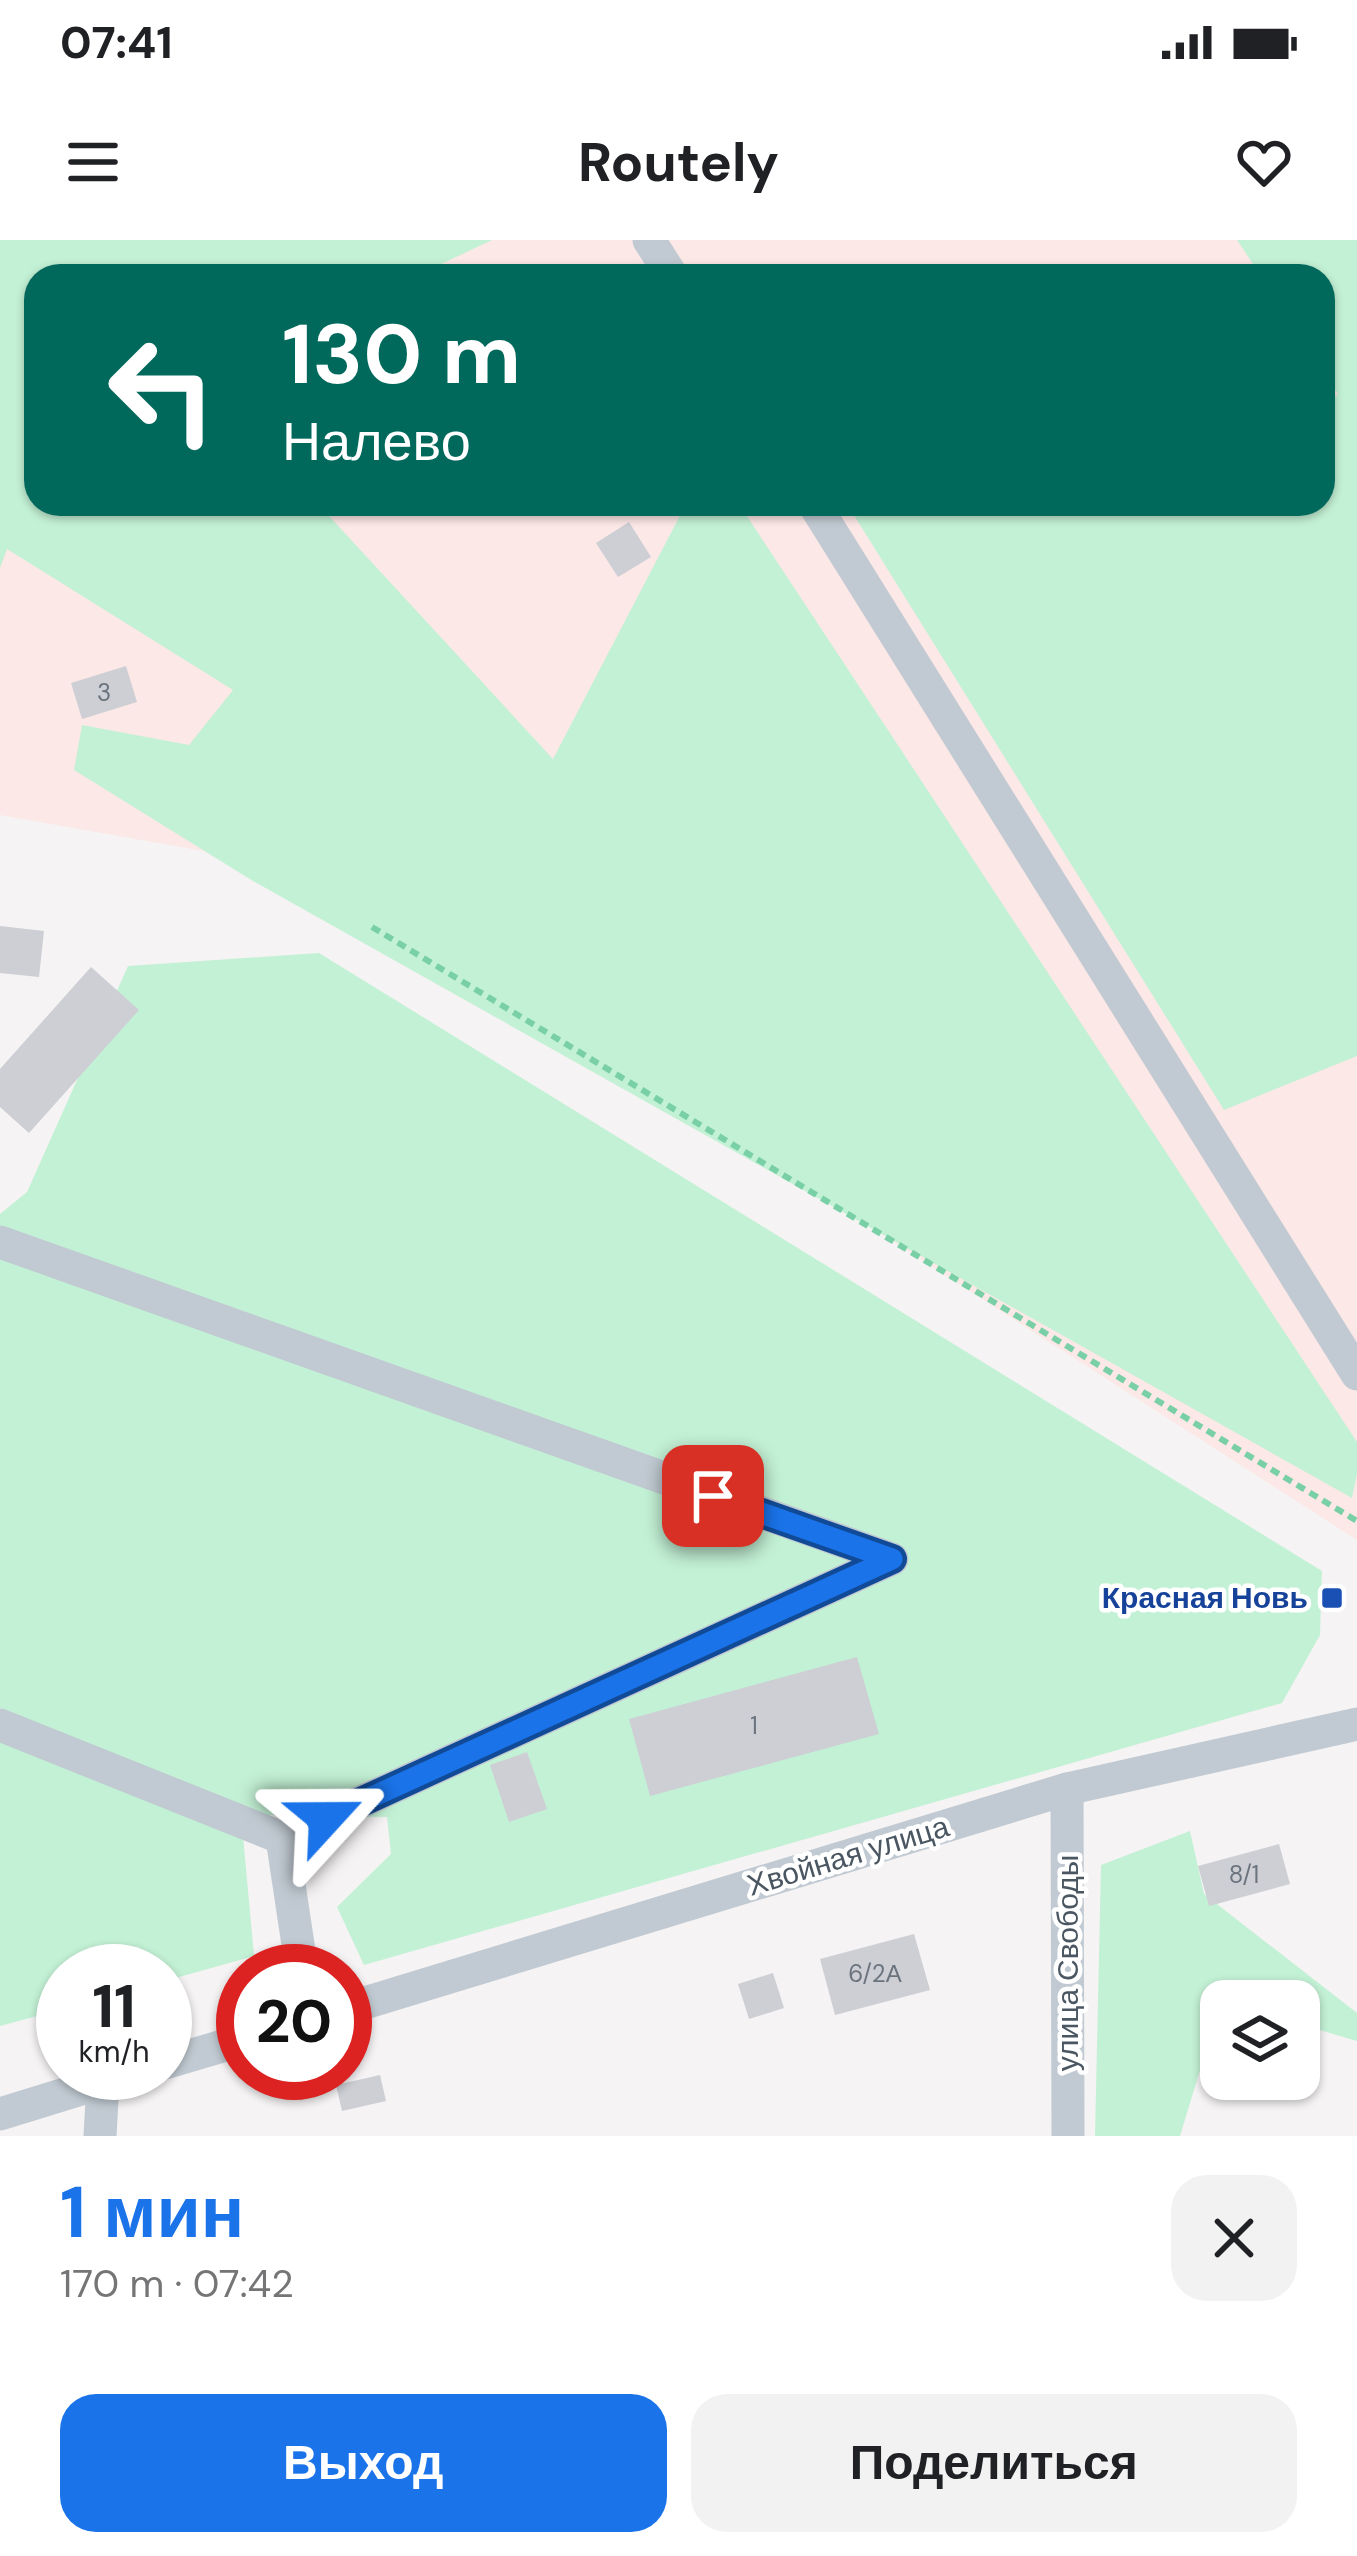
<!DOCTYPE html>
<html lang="ru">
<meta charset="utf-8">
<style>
:root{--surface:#fff;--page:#f2f2f2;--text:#202124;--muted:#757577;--accent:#1a73e8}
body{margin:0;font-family:"DM Sans",sans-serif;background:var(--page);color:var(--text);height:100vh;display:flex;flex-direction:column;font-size:45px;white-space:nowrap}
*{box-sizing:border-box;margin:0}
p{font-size:39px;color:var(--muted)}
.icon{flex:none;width:66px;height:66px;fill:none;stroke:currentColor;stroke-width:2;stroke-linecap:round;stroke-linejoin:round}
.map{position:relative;height:1896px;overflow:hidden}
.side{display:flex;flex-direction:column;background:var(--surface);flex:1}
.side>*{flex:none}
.hud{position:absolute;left:24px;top:24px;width:1311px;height:252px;border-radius:36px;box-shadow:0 3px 9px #0004;background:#00695c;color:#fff;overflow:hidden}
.buttons{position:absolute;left:1200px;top:1740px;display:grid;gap:24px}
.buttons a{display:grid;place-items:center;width:120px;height:120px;border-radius:24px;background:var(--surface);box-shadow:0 3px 9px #0004;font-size:60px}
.speed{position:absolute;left:36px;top:1704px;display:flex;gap:24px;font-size:60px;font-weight:700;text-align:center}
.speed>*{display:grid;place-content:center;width:156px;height:156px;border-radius:50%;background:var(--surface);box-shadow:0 3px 9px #0004;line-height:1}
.speed small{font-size:30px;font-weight:400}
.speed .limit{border:18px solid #d22;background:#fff;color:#111}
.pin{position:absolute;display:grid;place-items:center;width:102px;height:102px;color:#fff;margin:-51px;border-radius:24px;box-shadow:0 6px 18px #0006}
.me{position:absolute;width:132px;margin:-66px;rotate:66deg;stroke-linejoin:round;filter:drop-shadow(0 0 9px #0008)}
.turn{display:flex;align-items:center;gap:42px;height:252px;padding:0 60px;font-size:54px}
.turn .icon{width:156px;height:156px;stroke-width:2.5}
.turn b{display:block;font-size:84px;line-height:102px}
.round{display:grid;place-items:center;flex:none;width:126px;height:126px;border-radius:36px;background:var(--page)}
.headline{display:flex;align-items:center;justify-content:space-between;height:204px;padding:0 60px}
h1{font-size:72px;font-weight:700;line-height:90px;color:var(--accent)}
.button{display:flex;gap:24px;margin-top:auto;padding:24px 60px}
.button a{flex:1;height:138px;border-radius:36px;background:var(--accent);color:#fff;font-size:48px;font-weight:700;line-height:138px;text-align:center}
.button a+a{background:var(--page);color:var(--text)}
.status{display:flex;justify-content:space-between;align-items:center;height:84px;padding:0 60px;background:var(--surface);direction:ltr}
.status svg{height:33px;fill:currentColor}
header{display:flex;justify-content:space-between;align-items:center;height:156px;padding:0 60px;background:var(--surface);font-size:54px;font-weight:700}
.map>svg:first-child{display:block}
</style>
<div class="status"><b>07:41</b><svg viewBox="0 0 49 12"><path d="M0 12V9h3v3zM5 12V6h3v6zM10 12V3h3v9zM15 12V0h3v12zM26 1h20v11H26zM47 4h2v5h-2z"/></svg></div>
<header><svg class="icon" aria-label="menu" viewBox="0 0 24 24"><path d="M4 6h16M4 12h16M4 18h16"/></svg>Routely<svg class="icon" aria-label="heart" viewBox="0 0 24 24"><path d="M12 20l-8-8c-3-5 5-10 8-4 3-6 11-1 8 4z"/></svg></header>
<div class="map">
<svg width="1357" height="1896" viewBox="0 0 1357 1896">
<rect width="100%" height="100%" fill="#f5f3f3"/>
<path fill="#fce8e6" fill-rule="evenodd" d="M0,0H1357V1300L317,631L0,575ZM36,36H1323V264H36Z"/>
<g fill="#c3f1d5">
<path d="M0,0H492L416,36H36V264H318L553,519L686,264H739L1357,1202V1234L1352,1258L253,641L74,530L82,485L189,505L233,450L7,309L0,328Z"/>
<path d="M1237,0H1357V816L1224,870L847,264H1323V167L1338,154L1323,132V36H1261Z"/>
<path d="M319,713L1322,1331L1320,1395L1282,1463L364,1725L337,1667L391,1614L387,1577L266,1575L0,1468V974L27,952L128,726Z"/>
<path d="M0,1489L242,1585L254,1716L165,1741V1731H63V1769L0,1786Z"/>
<path d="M1190,1591L1204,1654L1357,1773V1801L1299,1784V1761H1221L1180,1896H1095L1101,1625Z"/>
</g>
<g fill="#cdcfd5">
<path d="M629,282L651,317L618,337L596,303Z"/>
<path d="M126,426L137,462L82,479L71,443Z"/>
<path d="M0,686L44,691L39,737L0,733Z"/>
<path d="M91,727L139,770L29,893L0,867V829Z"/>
<path d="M857,1417L879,1494L650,1556L629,1479Z"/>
<path d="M527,1512L547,1569L509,1582L490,1525Z"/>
<path d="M1279,1604L1290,1644L1209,1666L1198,1626Z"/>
<path d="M914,1694L930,1750L835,1775L820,1719Z"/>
<path d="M773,1733L784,1768L749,1779L738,1744Z"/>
<path d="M380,1835L386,1861L342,1871L336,1845Z"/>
</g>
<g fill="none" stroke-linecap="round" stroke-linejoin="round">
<path stroke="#7ad0a6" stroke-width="6" stroke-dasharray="9 6" stroke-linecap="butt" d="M372,687L1357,1281"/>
<g stroke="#c1cad2" stroke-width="33">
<path d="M649,0L672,36"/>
<path d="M814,264L1357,1134"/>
<path d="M0,1002L892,1319L282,1598"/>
<path d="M0,1485L282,1598L302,1731"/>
<path d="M1067,1549L1068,1896"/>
<path d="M345,1769L1067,1549L1357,1484"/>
<path d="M165,1823L243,1800"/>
<path d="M0,1874L133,1833"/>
<path d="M100,1896L103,1842"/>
</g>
</g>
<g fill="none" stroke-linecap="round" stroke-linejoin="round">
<g stroke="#114b97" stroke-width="30">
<path id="route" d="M326,1578L892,1319L713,1256"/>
</g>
<use href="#route" stroke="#1a73e8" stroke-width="21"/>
</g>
<rect fill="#1a4fb4" stroke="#fff" stroke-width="4.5" x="1320" y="1346" width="24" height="24" rx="6"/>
<g text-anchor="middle" stroke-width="9" stroke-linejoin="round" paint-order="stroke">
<g font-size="24" fill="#6b747e">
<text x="104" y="461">3</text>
<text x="754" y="1494">1</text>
<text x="1244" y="1643">8/1</text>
<text x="875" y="1742">6/2А</text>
</g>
<g font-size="30" font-weight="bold" fill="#164399" stroke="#fff" text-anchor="end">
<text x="1308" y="1368">Красная Новь</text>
</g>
<g font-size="30" fill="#4a5661" stroke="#fff">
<text transform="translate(848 1616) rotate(-17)" y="10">Хвойная улица</text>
<text transform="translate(1068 1723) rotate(-90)" y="10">улица Свободы</text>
</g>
</g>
</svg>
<div class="buttons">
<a><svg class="icon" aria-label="layers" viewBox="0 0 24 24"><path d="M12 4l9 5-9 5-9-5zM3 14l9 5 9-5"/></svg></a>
</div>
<div class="speed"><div>11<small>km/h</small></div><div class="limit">20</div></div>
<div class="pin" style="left:713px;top:1256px;background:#d93025"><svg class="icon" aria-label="arrive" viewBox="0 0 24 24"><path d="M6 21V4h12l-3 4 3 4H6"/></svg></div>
<svg class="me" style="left:326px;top:1578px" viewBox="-20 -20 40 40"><path d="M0-17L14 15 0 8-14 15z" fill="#1a73e8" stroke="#fff" stroke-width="4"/></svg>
<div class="hud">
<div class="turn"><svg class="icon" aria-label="left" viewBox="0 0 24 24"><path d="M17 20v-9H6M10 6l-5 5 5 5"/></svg><div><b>130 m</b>Налево</div></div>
</div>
</div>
<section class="side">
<div class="headline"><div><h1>1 мин</h1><p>170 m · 07:42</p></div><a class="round"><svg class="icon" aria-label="close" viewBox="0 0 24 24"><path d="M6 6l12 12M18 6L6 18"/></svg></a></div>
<div class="button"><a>Выход</a><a>Поделиться</a></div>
</section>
